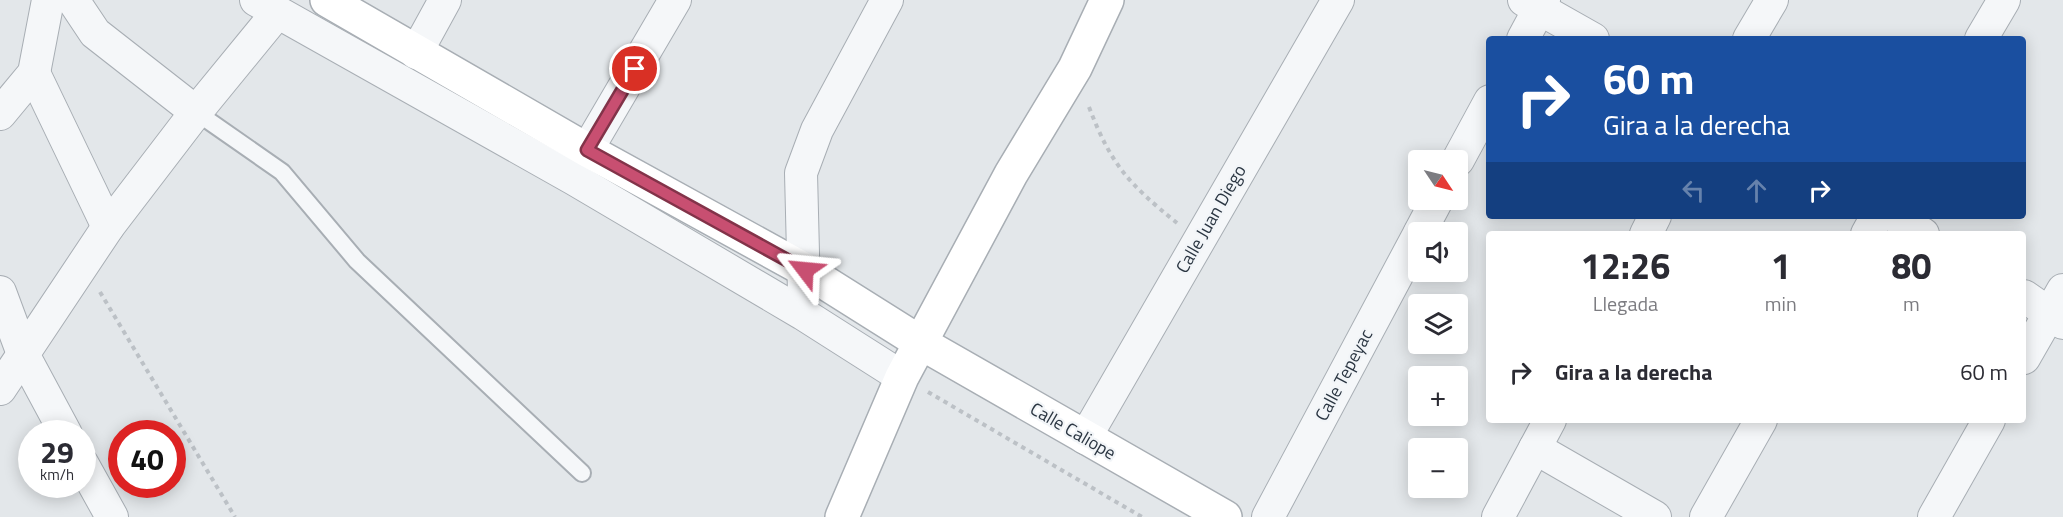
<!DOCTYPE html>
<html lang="es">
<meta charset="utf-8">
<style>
:root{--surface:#fff;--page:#f2f2f3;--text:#2b2b33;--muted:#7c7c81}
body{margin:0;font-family:"Titillium Web",sans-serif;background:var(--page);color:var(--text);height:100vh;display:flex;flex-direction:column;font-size:22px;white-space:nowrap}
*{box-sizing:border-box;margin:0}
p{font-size:20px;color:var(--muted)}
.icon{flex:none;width:33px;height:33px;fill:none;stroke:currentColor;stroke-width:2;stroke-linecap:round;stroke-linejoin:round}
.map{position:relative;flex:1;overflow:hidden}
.details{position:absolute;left:1486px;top:231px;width:540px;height:192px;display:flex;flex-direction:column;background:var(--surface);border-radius:6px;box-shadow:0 3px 15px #0003}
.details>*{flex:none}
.banner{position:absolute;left:1486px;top:36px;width:540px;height:183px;border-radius:6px;box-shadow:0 3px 15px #0003;background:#1a4fa0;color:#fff;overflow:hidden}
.needle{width:39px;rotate:125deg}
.fabs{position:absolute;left:1408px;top:150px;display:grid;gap:12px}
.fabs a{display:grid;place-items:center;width:60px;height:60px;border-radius:6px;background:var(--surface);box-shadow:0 3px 15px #0003;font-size:30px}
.speed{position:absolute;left:18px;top:420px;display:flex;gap:12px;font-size:30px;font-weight:700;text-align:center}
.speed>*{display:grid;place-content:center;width:78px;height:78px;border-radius:50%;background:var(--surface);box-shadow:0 3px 15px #0003;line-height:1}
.speed small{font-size:15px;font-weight:400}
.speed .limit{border:9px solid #d22;background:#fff;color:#111}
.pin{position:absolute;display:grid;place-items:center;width:51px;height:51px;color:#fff;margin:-26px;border:3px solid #fff;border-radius:50%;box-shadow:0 2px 6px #0007}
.me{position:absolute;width:66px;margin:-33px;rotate:299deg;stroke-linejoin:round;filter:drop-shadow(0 0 4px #0008)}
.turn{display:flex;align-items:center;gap:21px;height:126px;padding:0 18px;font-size:27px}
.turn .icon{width:78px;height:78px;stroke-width:2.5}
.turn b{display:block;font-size:42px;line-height:51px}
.lanes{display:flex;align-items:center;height:57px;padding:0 18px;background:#0003;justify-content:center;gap:30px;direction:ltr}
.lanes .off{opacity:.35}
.eta{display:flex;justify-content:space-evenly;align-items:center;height:102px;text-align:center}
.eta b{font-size:36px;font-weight:700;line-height:42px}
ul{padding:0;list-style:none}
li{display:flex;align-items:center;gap:18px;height:78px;padding:0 18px}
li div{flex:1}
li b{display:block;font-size:22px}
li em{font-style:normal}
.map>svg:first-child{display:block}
</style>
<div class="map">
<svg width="2063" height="517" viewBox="0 0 2063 517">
<rect width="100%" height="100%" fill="#e3e7ea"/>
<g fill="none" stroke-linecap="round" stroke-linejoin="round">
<g stroke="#a8aeb4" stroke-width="20">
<path id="lane" d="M196,112L282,172L357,261L582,473"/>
</g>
<g stroke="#a8aeb4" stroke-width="34">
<g id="street">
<path d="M73,0L95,33L196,112"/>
<path d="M256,0L574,179L803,314L902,377"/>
<path d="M1524,0L1593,39"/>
<path d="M1523,39L1544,0"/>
<path d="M1749,39L1772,0"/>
<path d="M1981,39L2004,0"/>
<path d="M416,53L445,0"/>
<path d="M34,73L108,227"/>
<path d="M0,114L34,73L48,0"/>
<path d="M587,150L675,0"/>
<path d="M1458,160L1490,101"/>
<path d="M1894,216L1923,234"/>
<path d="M1420,232L1437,200"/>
<path d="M1646,234L1655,216"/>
<path d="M1867,234L1877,216"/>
<path d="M0,292L23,354L66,434"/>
<path d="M804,293L801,173L817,130L887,0"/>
<path d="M2024,296L2063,323"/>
<path d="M2024,358L2063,290"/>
<path d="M0,389L108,227L196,112L277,13"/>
<path d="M1085,438L1338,0"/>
<path d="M1535,448L1655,517"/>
<path d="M82,463L112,517"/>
<path d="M1268,517L1419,234"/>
<path d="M1498,517L1550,420"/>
<path d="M1706,517L1761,420"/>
<path d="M1934,517L1989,420"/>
</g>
</g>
<g stroke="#a8aeb4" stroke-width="36">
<g id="secondary">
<path d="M327,0L587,150L805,270L921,343L1225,517"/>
<path d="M842,517L902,377L1011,174L1075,68L1107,0"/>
</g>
</g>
<g stroke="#bcc1c6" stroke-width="4" stroke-dasharray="4.5 4.5" stroke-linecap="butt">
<path d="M1089,107C1111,165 1129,184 1177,223"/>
<path d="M100,292L235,517"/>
<path d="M928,392L1142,517"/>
</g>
<use href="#lane" stroke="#f5f7f9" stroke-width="16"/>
<use href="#street" stroke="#f5f7f9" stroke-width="32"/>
<use href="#secondary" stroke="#fff" stroke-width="33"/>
</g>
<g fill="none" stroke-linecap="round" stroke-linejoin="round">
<g stroke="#823349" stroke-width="15">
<path id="route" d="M635,69L587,150L805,270"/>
</g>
<use href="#route" stroke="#c84f71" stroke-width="10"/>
</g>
<g text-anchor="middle" stroke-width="4.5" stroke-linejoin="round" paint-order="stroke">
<g font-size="18" fill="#2b3642" stroke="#f2f5f8">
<text transform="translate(1211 219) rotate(-60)" y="6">Calle Juan Diego</text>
<text transform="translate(1344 375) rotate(-62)" y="6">Calle Tepeyac</text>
<text transform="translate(1073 431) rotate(30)" y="6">Calle Caliope</text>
</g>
</g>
</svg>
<div class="fabs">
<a><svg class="needle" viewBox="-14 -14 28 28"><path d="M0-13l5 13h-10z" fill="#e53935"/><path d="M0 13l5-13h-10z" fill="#7c7c81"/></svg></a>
<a><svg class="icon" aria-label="sound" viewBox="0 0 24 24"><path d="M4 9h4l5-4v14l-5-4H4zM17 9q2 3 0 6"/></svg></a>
<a><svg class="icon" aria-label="layers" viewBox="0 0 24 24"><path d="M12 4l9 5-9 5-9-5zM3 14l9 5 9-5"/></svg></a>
<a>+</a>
<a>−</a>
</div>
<div class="speed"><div>29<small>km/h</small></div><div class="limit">40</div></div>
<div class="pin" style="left:635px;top:69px;background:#d93025"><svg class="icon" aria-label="arrive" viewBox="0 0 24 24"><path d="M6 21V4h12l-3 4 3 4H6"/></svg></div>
<svg class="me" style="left:805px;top:270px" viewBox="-20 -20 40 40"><path d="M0-17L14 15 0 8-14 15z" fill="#c84f71" stroke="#fff" stroke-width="4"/></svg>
<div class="banner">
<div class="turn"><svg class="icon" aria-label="right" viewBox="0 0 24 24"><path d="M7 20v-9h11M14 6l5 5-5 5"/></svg><div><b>60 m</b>Gira a la derecha</div></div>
<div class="lanes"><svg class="icon off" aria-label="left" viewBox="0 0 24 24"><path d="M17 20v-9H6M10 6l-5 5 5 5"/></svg><svg class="icon off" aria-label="ahead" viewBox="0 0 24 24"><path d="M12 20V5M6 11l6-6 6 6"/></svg><svg class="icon" aria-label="right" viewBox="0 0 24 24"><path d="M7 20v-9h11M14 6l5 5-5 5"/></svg></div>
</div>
<section class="details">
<div class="eta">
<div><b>12:26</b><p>Llegada</p></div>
<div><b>1</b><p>min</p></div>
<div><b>80</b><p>m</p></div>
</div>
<ul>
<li><svg class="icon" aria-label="right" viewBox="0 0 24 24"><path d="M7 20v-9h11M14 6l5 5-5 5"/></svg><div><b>Gira a la derecha</b></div><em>60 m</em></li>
</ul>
</section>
</div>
